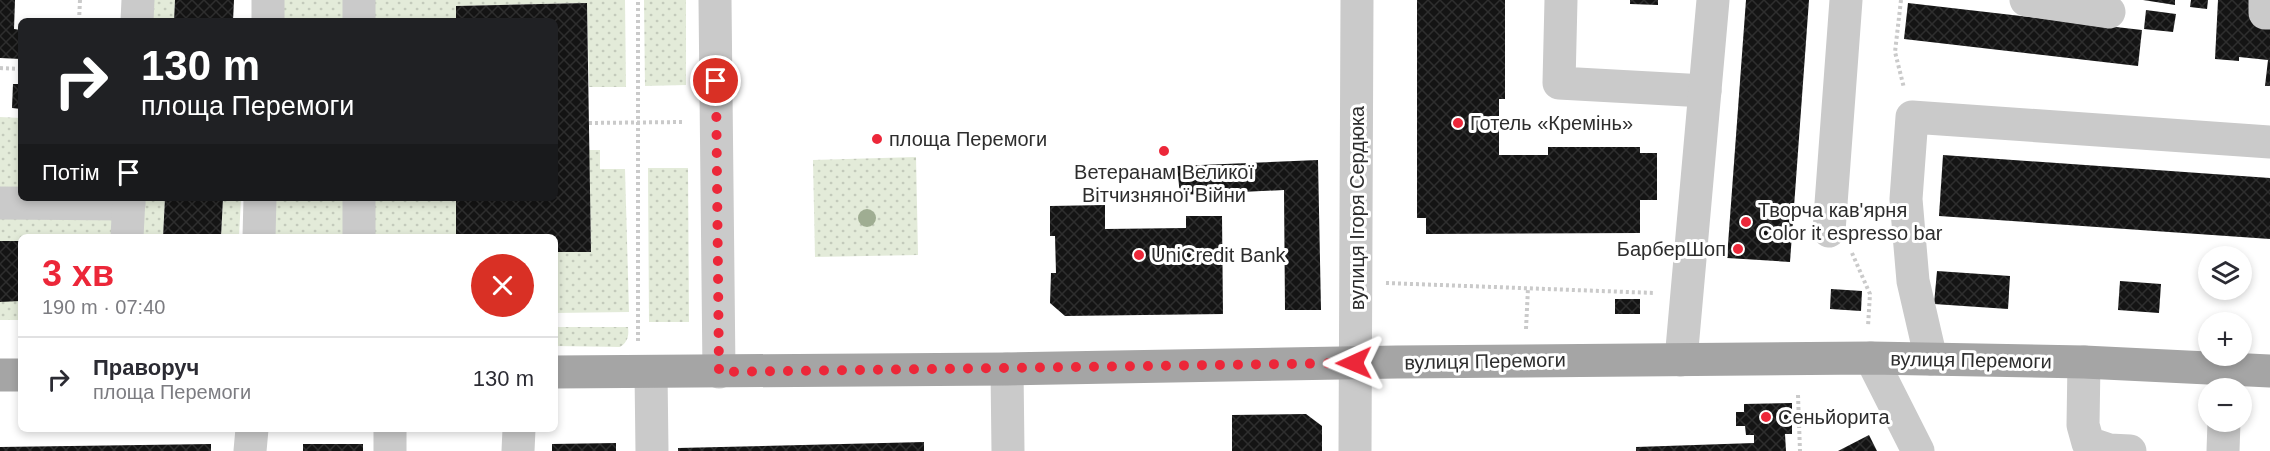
<!DOCTYPE html>
<html lang="uk">
<meta charset="utf-8">
<style>
:root{--surface:#fff;--page:#f7f7f7;--text:#2b2b33;--muted:#7c7c81;--line:#e1e1e2;--accent:#ec2739}
body{margin:0;font-family:Helvetica,sans-serif;background:var(--page);color:var(--text);height:100vh;display:flex;flex-direction:column;font-size:22px;white-space:nowrap}
*{box-sizing:border-box;margin:0}
p{font-size:20px;color:var(--muted)}
.icon{flex:none;width:33px;height:33px;fill:none;stroke:currentColor;stroke-width:2;stroke-linecap:round;stroke-linejoin:round}
.map{position:relative;flex:1;overflow:hidden}
.side{position:absolute;left:18px;top:234px;width:540px;height:198px;display:flex;flex-direction:column;background:var(--surface);border-radius:9px;box-shadow:0 3px 9px #0003}
.side>*{flex:none}
.guide{position:absolute;left:18px;top:18px;width:540px;height:183px;border-radius:9px;box-shadow:0 3px 9px #0003;background:#202124;color:#fff;overflow:hidden}
.buttons{position:absolute;left:2198px;top:246px;display:grid;gap:12px}
.buttons a{display:grid;place-items:center;width:54px;height:54px;border-radius:50%;background:var(--surface);box-shadow:0 3px 9px #0003;font-size:30px}
.pin{position:absolute;display:grid;place-items:center;width:51px;height:51px;color:#fff;margin:-26px;border:3px solid #fff;border-radius:50%;box-shadow:0 2px 6px #0007}
.me{position:absolute;width:66px;margin:-33px;rotate:269deg;stroke-linejoin:round;filter:drop-shadow(0 0 4px #0008)}
.turn{display:flex;align-items:center;gap:21px;height:126px;padding:0 24px;font-size:27px}
.turn .icon{width:78px;height:78px;stroke-width:2.5}
.turn b{display:block;font-size:42px;line-height:51px}
.then{display:flex;align-items:center;height:57px;padding:0 24px;background:#0003;gap:12px;font-size:22px}
.round{display:grid;place-items:center;flex:none;width:63px;height:63px;border-radius:32px;background:var(--page)}
.overview{display:flex;align-items:center;justify-content:space-between;height:102px;padding:0 24px}
h1{font-size:36px;font-weight:700;line-height:45px;color:var(--accent)}
ul{padding:0;list-style:none}
li{display:flex;align-items:center;gap:18px;height:84px;padding:0 24px;border-top:2px solid var(--line)}
li div{flex:1}
li b{display:block;font-size:22px}
li em{font-style:normal}
.map>svg:first-child{display:block}
</style>
<div class="map">
<svg width="2270" height="451" viewBox="0 0 2270 451">
<defs>
<pattern id="grass-dots" width="8" height="8" patternUnits="userSpaceOnUse" patternTransform="scale(1.5)"><rect width="8" height="8" fill="#e3ebd9"/><path d="M2 2h.1M6 6h.1" fill="none" stroke="#c3cabb" stroke-width="1.8" stroke-linecap="round"/></pattern>
<pattern id="building-cross-hatch" width="8" height="8" patternUnits="userSpaceOnUse" patternTransform="scale(1.5)"><rect width="8" height="8" fill="#141414"/><path d="M0 0l8 8M0 8l8-8" fill="none" stroke="#2e2e2e"/></pattern>
</defs>
<rect width="100%" height="100%" fill="#fff"/>
<g fill="url(#grass-dots)">
<path d="M144,0H175L174,21H143Z"/>
<path d="M278,0H352L351,21H277Z"/>
<path d="M368,0H625L626,87H589L587,3L456,6V21H369Z"/>
<path d="M644,0H686V85L645,86Z"/>
<path d="M0,117L21,118V195H0Z"/>
<path d="M589,150H600V169H625L629,312L555,313V252H591Z"/>
<path d="M916,157L918,255L815,257L813,160Z"/>
<path d="M648,168H688L689,322H649Z"/>
<path d="M137,198H165L163,237H135Z"/>
<path d="M223,198H241L239,237H221Z"/>
<path d="M271,198H350L349,237H269Z"/>
<path d="M373,198H456V237H367Z"/>
<path d="M0,211H111L121,237H21V320H0Z"/>
<path d="M555,327H628C629,335 628,342 620,347L555,346Z"/>
</g>
<g fill="url(#building-cross-hatch)">
<path d="M0,0H15L14,29L21,30V59L0,58Z"/>
<path d="M175,0H234L233,21H174Z"/>
<path d="M1417,0H1505V99H1499V155H1548V147H1640V153H1657V200H1640V233L1426,234V218H1417Z"/>
<path d="M1630,0H1658V5L1630,4Z"/>
<path d="M1746,0H1809L1790,262L1727,258Z"/>
<path d="M2143,0H2175V5Z"/>
<path d="M2191,0H2208L2207,9L2190,7Z"/>
<path d="M2218,0H2254L2270,25V86H2265L2268,60L2239,57V61L2215,59Z"/>
<path d="M587,3L591,252H555V237H456V198H555V21H456V6Z"/>
<path d="M1908,3L2142,30L2138,66L1904,39Z"/>
<path d="M2146,10L2176,14L2173,32L2144,29Z"/>
<path d="M13,84H21V109L12,108Z"/>
<path d="M1943,155L2270,178V239L1939,216Z"/>
<path d="M1318,160L1321,310H1285L1284,190L1180,195L1177,166Z"/>
<path d="M165,198H223L221,237H163Z"/>
<path d="M1105,205V229L1186,228V216H1222L1223,314L1065,316L1050,303L1051,273H1056L1055,236H1050V206Z"/>
<path d="M0,241H21V301L0,302Z"/>
<path d="M1937,271L2010,276L2008,309L1934,304Z"/>
<path d="M2120,281L2161,284L2159,313L2118,310Z"/>
<path d="M1831,289L1862,291L1861,311L1830,309Z"/>
<rect x="1615" y="299" width="25" height="15"/>
<path d="M1792,403V434H1785L1786,451H1636V447L1754,443V435H1746L1745,426H1736V412H1744V404Z"/>
<path d="M1306,414L1322,426V451H1232V415Z"/>
<path d="M1869,435L1877,451H1838Z"/>
<path d="M924,442V451H678V448Z"/>
<path d="M616,443V451H552V444Z"/>
<path d="M211,444V451H0V447Z"/>
<rect x="303" y="444" width="60" height="7"/>
</g>
<g fill="none" stroke-linecap="round" stroke-linejoin="round">
<g stroke="#cacaca" stroke-width="4" stroke-dasharray="3 3" stroke-linecap="butt">
<path d="M1901,0L1895,52L1904,88"/>
<path d="M79,21L80,0"/>
<path d="M0,68L21,69"/>
<path d="M589,123L684,122"/>
<path d="M1852,253L1870,294L1868,326"/>
<path d="M1386,283L1655,293"/>
<path d="M1526,329L1528,288"/>
<path d="M638,341V0"/>
<path d="M1798,395L1800,451"/>
</g>
<g stroke="#cacaca" stroke-width="33">
<path d="M359,0V21"/>
<path d="M715,0L719,372"/>
<path d="M1561,0L1559,83L1705,91"/>
<path d="M2026,0L2109,12"/>
<path d="M2265,0V13H2270"/>
<path d="M137,21L138,0"/>
<path d="M268,21V0"/>
<path d="M0,203L129,204"/>
<path d="M1829,231L1846,0"/>
<path d="M127,237L129,198"/>
<path d="M259,237L260,198"/>
<path d="M359,237V198"/>
<path d="M1871,358L1918,451"/>
<path d="M1931,359L1913,281L1906,199L1912,117L2270,142"/>
<path d="M1681,360L1713,0"/>
<path d="M2084,362L2083,425L2088,443L2109,450L2130,451"/>
<path d="M1007,369L1008,451"/>
<path d="M651,372L652,451"/>
<path d="M250,451L252,429"/>
<path d="M390,451V429"/>
<path d="M518,451L519,429"/>
<path d="M1355,451L1357,0"/>
<path d="M2223,451L2224,422"/>
</g>
<g stroke="#a5a5a5" stroke-width="33">
<path d="M555,372L1007,369L1397,362L1871,358L2084,362L2270,371"/>
<path d="M0,375H21"/>
</g>
</g>
<circle fill="#9fad92" cx="867" cy="218" r="9"/>
<g fill="none" stroke-linecap="round" stroke-linejoin="round">
<path stroke="#ec2739" stroke-width="10" stroke-dasharray="0 18" d="M716,81L719,372L1354,363"/>
</g>
<g fill="#ec2739" stroke="#fff" stroke-width="2">
<circle cx="1458" cy="123" r="6"/>
<circle cx="877" cy="139" r="6"/>
<circle cx="1164" cy="151" r="6"/>
<circle cx="1746" cy="222" r="6"/>
<circle cx="1738" cy="249" r="6"/>
<circle cx="1139" cy="255" r="6"/>
<circle cx="1766" cy="417" r="6"/>
</g>
<g text-anchor="middle" stroke-width="6" stroke-linejoin="round" paint-order="stroke">
<g font-size="20" fill="#2d2d2d" stroke="#fff" text-anchor="start">
<text x="1470" y="130">Готель «Кремінь»</text>
<text x="889" y="146">площа Перемоги</text>
<text x="1164" y="179" text-anchor="middle">Ветеранам Великої<tspan x="1164" dy="23">Вітчизняної Війни</tspan></text>
<text x="1758" y="217">Творча кав'ярня<tspan x="1758" dy="23">Color it espresso bar</tspan></text>
<text x="1726" y="256" text-anchor="end">БарберШоп</text>
<text x="1151" y="262">UniCredit Bank</text>
<text x="1778" y="424">Сеньйорита</text>
</g>
<g font-size="20" fill="#2d2d2d" stroke="#fff">
<text transform="translate(1357 208) rotate(-90)" y="7">вулиця Ігоря Сердюка</text>
<text transform="translate(1971 360) rotate(1)" y="7">вулиця Перемоги</text>
<text transform="translate(1485 361) rotate(-1)" y="7">вулиця Перемоги</text>
</g>
</g>
</svg>
<div class="buttons">
<a><svg class="icon" aria-label="layers" viewBox="0 0 24 24"><path d="M12 4l9 5-9 5-9-5zM3 14l9 5 9-5"/></svg></a>
<a>+</a>
<a>−</a>
</div>
<div class="pin" style="left:716px;top:81px;background:#d93025"><svg class="icon" aria-label="arrive" viewBox="0 0 24 24"><path d="M6 21V4h12l-3 4 3 4H6"/></svg></div>
<svg class="me" style="left:1354px;top:363px" viewBox="-20 -20 40 40"><path d="M0-17L14 15 0 8-14 15z" fill="#ec2739" stroke="#fff" stroke-width="4"/></svg>
<div class="guide">
<div class="turn"><svg class="icon" aria-label="right" viewBox="0 0 24 24"><path d="M7 20v-9h11M14 6l5 5-5 5"/></svg><div><b>130 m</b>площа Перемоги</div></div>
<div class="then">Потім<svg class="icon" aria-label="arrive" viewBox="0 0 24 24"><path d="M6 21V4h12l-3 4 3 4H6"/></svg></div>
</div>
<section class="side">
<div class="overview"><div><h1>3 хв</h1><p>190 m · 07:40</p></div><a class="round" style="background:#d93025;color:#fff"><svg class="icon" aria-label="close" viewBox="0 0 24 24"><path d="M6 6l12 12M18 6L6 18"/></svg></a></div>
<ul>
<li><svg class="icon" aria-label="right" viewBox="0 0 24 24"><path d="M7 20v-9h11M14 6l5 5-5 5"/></svg><div><b>Праворуч</b><p>площа Перемоги</p></div><em>130 m</em></li>
</ul>
</section>
</div>
